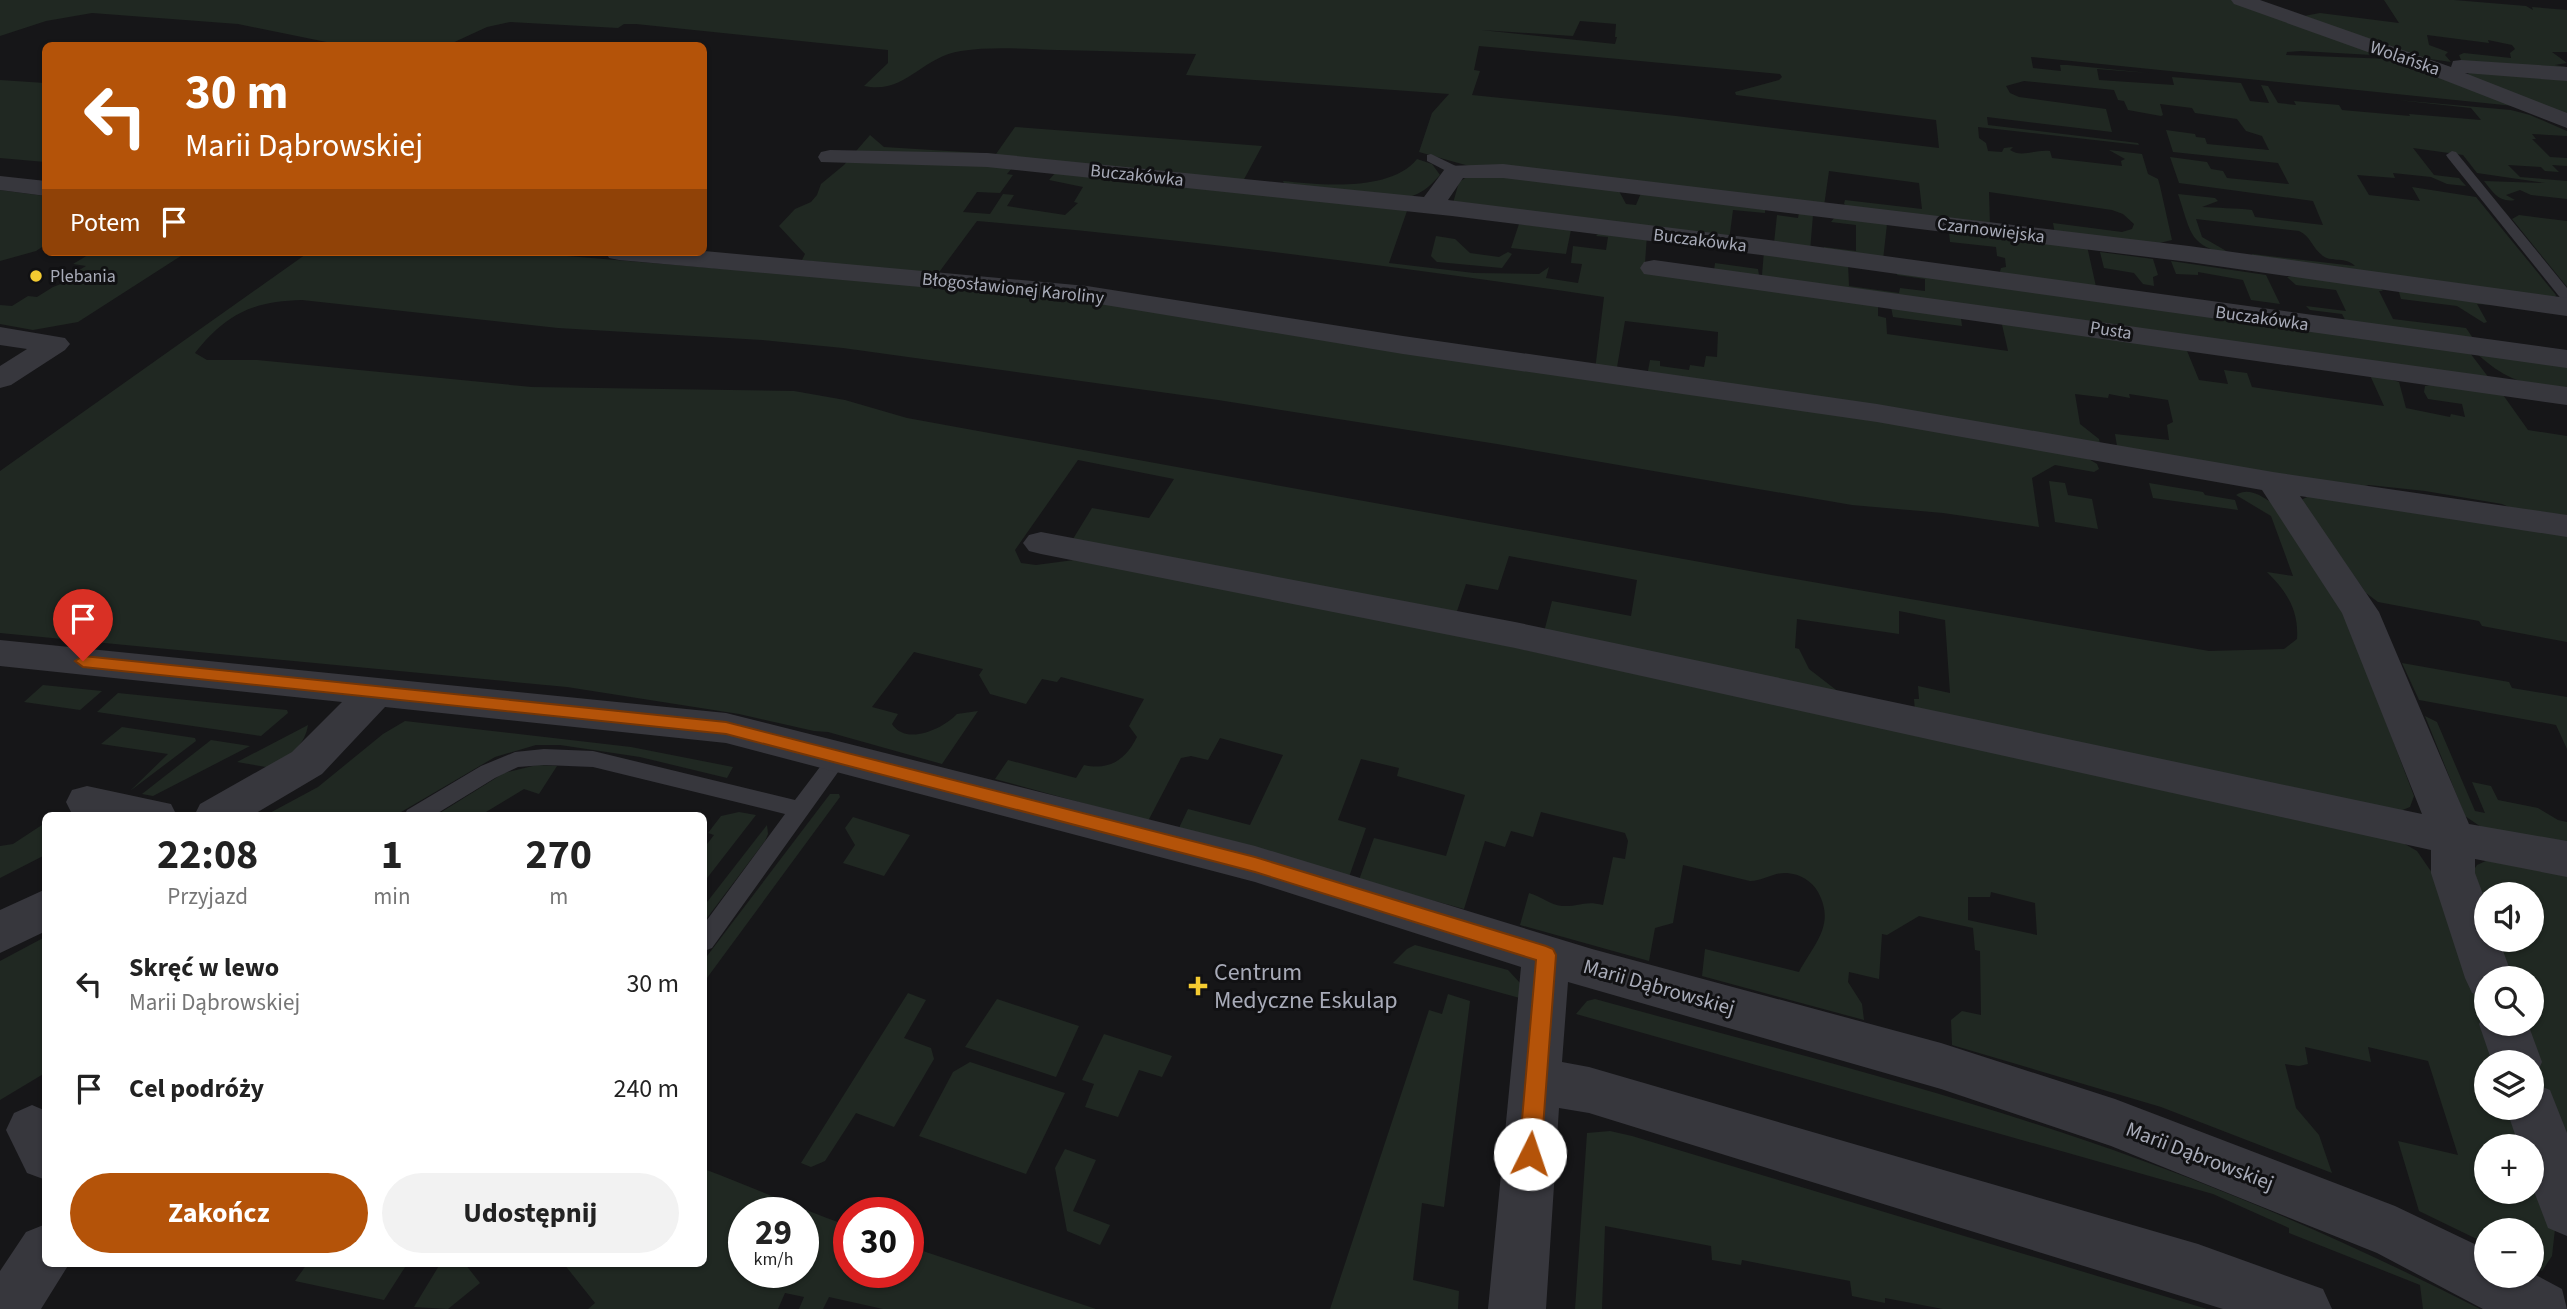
<!DOCTYPE html>
<html lang="pl">
<meta charset="utf-8">
<style>
:root{--surface:#fff;--page:#f2f2f2;--text:#222;--muted:#767676;--accent:#b45309}
body{margin:0;font-family:"Source Sans 3",sans-serif;background:var(--page);color:var(--text);height:100vh;display:flex;flex-direction:column;font-size:26px;white-space:nowrap}
*{box-sizing:border-box;margin:0}
p{font-size:23px;color:var(--muted)}
.icon{flex:none;width:38px;height:38px;fill:none;stroke:currentColor;stroke-width:2;stroke-linecap:round;stroke-linejoin:round}
.map{position:relative;flex:1;overflow:hidden}
.panel{position:absolute;left:42px;top:812px;width:665px;height:455px;display:flex;flex-direction:column;background:var(--surface);border-radius:10px;box-shadow:0 2px 5px #0004}
.panel>*{flex:none}
.top-card{position:absolute;left:42px;top:42px;width:665px;height:214px;border-radius:10px;box-shadow:0 2px 5px #0004;background:#b45309;color:#fff;overflow:hidden}
.fabs{position:absolute;left:2474px;top:882px;display:grid;gap:14px}
.fabs a{display:grid;place-items:center;width:70px;height:70px;border-radius:50%;background:var(--surface);box-shadow:0 2px 5px #0004;font-size:35px}
.speed{position:absolute;left:728px;top:1197px;display:flex;gap:14px;font-size:35px;font-weight:700;text-align:center}
.speed>*{display:grid;place-content:center;width:91px;height:91px;border-radius:50%;background:var(--surface);box-shadow:0 2px 5px #0004;line-height:1}
.speed small{font-size:18px;font-weight:400}
.speed .limit{border:10px solid #d22;background:#fff;color:#111}
.pin{position:absolute;display:grid;place-items:center;width:60px;height:60px;color:#fff;margin:-72px -30px;border-radius:50% 50% 50% 0;rotate:-45deg;box-shadow:0 0 7px #0007}
.pin .icon{rotate:45deg}
.me{position:absolute;width:77px;margin:-38px;rotate:4deg;stroke-linejoin:round;filter:drop-shadow(0 0 5px #0008)}
.turn{display:flex;align-items:center;gap:24px;height:147px;padding:0 28px;font-size:32px}
.turn .icon{width:91px;height:91px;stroke-width:2.5}
.turn b{display:block;font-size:49px;line-height:60px}
.then{display:flex;align-items:center;height:66px;padding:0 28px;background:#0003;gap:14px;font-size:26px}
.eta{display:flex;justify-content:space-evenly;align-items:center;height:119px;text-align:center}
.eta b{font-size:42px;font-weight:700;line-height:49px}
.primary-button{display:flex;gap:14px;margin-top:auto;padding:14px 28px}
.primary-button a{flex:1;height:80px;border-radius:42px;background:var(--accent);color:#fff;font-size:28px;font-weight:700;line-height:80px;text-align:center}
.primary-button a+a{background:var(--page);color:var(--text)}
ul{padding:0;list-style:none}
li{display:flex;align-items:center;gap:21px;height:105px;padding:0 28px}
li div{flex:1}
li b{display:block;font-size:26px}
li em{font-style:normal}
.map>svg:first-child{display:block}
</style>
<div class="map">
<svg width="2567" height="1309" viewBox="0 0 2567 1309">
<rect width="100%" height="100%" fill="#161618"/>
<g fill="#202822" fill-rule="evenodd">
<path d="M0,0H2233L2390,56L2301,51L2287,52L2286,55L2391,59L2514,106L2031,57L2033,68L2061,71L2060,65H2067L2149,73L2097,69L2099,80L2174,85L2172,77L2241,83L2250,101L2269,103L2261,85L2268,86L2278,103L2296,105L2294,101L2339,105L2342,110L2410,116L2409,114L2481,120L2471,108L2397,100L2511,110L2530,115L2567,131V136L2532,134L2536,139H2532L2550,157L2567,158V166L2552,165L2559,172L2545,171L2541,167L2508,165L2520,177L2567,181V199L2531,195L2520,190L2506,195L2515,200C2499,203 2493,192 2484,181L2545,183L2477,173L2463,155L2413,148L2434,175L2459,178L2466,186L2447,184L2431,177L2393,173L2395,178L2357,175L2369,195L2420,201L2412,187L2476,197L2556,295L2555,298L2253,258L2252,254L2355,266C2345,256 2333,263 2323,256C2312,248 2311,236 2299,231L2196,219L2202,237L2235,256C2188,246 2192,235 2178,194L2215,198L2218,201L2202,207C2217,208 2235,208 2252,210L2255,217L2323,225L2313,201L2179,183L2170,157L2207,162L2211,169L2223,171L2227,178L2289,184L2278,163L2173,152L2166,130L2195,134L2196,137L2205,138L2207,144L2269,150L2262,136L2246,131L2237,119L2195,113L2192,108L2160,104L2163,115L2161,116L2128,110L2124,101L2118,100L2114,90L2024,81L2006,86L2010,93L2019,97L2106,109L2112,132L1987,117L1988,125L2138,143L2139,145L1978,127L1979,138L1986,143L1988,151L2002,152L2004,148L2013,147L2010,150C2022,158 2035,149 2050,151L2052,158L2122,166L2121,161L2125,159L2109,150L2142,154L2148,174L2158,179L2160,186L2172,240L2151,245L2055,234L2053,223L2122,232L2132,229L2134,224L2123,214L2112,210L1989,192L1990,226L1851,209L1844,204L1845,200L1922,209L1919,183L1829,171L1824,206L1469,166L1419,152L1432,113L1449,94L1186,75L1196,54C1150,52 1103,51 1057,50C1026,49 992,46 961,51C921,57 905,95 864,86L888,63V50L636,24H624L618,28L510,22L487,27L448,45L346,46L238,24L92,13L46,21L0,36ZM1580,21L1616,24L1615,37H1617L1615,44L1481,30L1573,36ZM1479,46L1780,74L1782,77L1779,80L1735,92L1736,95L1936,120L1939,148L1676,116L1472,95L1480,71L1474,70Z"/>
<path d="M2384,0H2454L2526,6L2533,10L2532,7L2567,10V52H2552L2567,63L2555,65L2567,67V72L2462,62L2459,55L2464,53L2511,58L2510,53L2515,49L2512,45L2488,40L2489,43L2427,35L2429,45L2448,52L2445,55L2451,62L2416,57L2304,16L2320,13L2399,23Z"/>
<path d="M2470,72L2567,76V119L2467,75Z"/>
<path d="M0,80L45,83V162L0,158Z"/>
<path d="M1015,127L1262,146L1242,183L1012,168L1007,174L1013,175L1000,193L977,192L963,212L990,214L1003,194L1014,195L1007,206L1065,215L1078,203L1074,202L1083,187L1049,180L1056,172L1408,208L1389,263L1474,273L1539,274L1549,267L1546,278L1578,283L1582,264L1571,263L1573,246L1606,250L1608,237L1596,236L1602,230L1647,235L1645,263L1960,311L1962,326L1893,317L1891,307L1878,305V316L1886,318L1887,334L2008,351L2001,320L2185,346L2199,380L2228,384L2224,370L2247,373L2252,387L2384,406L2369,373L2399,382L2406,408L2450,417L2451,414L2465,417L2462,404L2428,399L2424,392L2425,386L2437,384L2501,392L2528,430L2567,436V522L2530,516L2502,504L2425,491L2369,485L2355,488L2117,446L2115,434L2169,440L2167,425L2173,422L2168,400L2129,394L2130,398L2109,394L2108,398L2075,394L2080,424L2099,439L2100,444L1647,376L1650,360L1660,361V366L1689,370L1690,365L1704,367L1706,356L1717,357L1718,332L1625,321L1616,373L1595,370L1604,297C1396,266 1186,239 977,221L937,275L802,260L805,254L779,226L795,209L811,202L817,195L821,184L844,165L870,135L884,147L996,154Z"/>
<path d="M1417,159L1432,164L1440,175C1428,188 1421,195 1403,198L1286,188L1283,181C1320,185 1391,192 1417,159Z"/>
<path d="M1473,173L1619,191L1626,204L1636,205L1641,193L1765,209V213L1733,210L1729,241L1453,203L1459,182Z"/>
<path d="M0,190L45,196V245L36,251L0,261Z"/>
<path d="M1799,213L1813,215L1810,251L1774,243L1777,215L1798,218Z"/>
<path d="M2519,215L2567,221V287L2512,219Z"/>
<path d="M1835,217L1887,224L1883,260L1823,253L1824,247L1856,251V225L1831,222Z"/>
<path d="M1519,224L1571,230L1566,254L1511,248Z"/>
<path d="M1949,232L2087,246L2097,291L2000,272L2001,268L2006,267L2005,258L1997,256L1996,247L1950,242Z"/>
<path d="M1436,236L1455,239L1470,253L1499,257L1508,252L1512,254L1502,268L1437,262L1431,256Z"/>
<path d="M1764,251L1848,263L1849,286L1899,293L1900,288L1925,291V279L1897,275L1898,270L2467,349L2492,382L1714,271L1715,263L1758,269L1759,275H1762Z"/>
<path d="M82,252H187L78,322L33,330L0,324V305L12,306L28,296L37,297L53,287L74,279L71,275L86,266L73,264L88,255L79,254Z"/>
<path d="M309,252H519L1090,299L1727,396L2084,456L2097,464L2099,469L2094,472L2055,465L2032,478L2039,527L1943,513L1852,505L1497,444L1218,400L843,348L762,340L558,328L302,300C253,301 226,314 195,353L207,360H257L532,387L794,391L845,400L907,418L1766,574L2209,651L2284,649L2297,639C2299,610 2287,592 2267,572L2293,576L2271,516L2236,495C2248,487 2260,495 2271,502L2342,606L2414,796L2410,807L2400,811L1915,710L1914,699H1919L1918,686L1950,693L1945,620L1899,611V634L1797,619L1795,648L1799,649L1809,669L1844,696L1544,632L1552,601L1631,616L1637,580L1509,556L1498,590L1466,584L1456,614L1073,539L1092,508L1149,518L1174,479L1078,460L1015,550L1021,563L1036,565L1074,560L1247,589L2398,840L2417,851L2439,883L2487,1004V1024H2494L2508,1062H2487V1108H2524L2555,1229L2552,1256L2542,1271L2532,1266V1230H2487V1244L2419,1211L2398,1141L2458,1155L2428,1061L2368,1047L2371,1062L2305,1047L2308,1064L2299,1066L2285,1064L2296,1108L2319,1135L2332,1173L2161,1107L1952,1045L1951,1020L1962,1011L1981,1015L1980,951L1975,950L1973,928L1919,916L1887,935L1882,934L1879,979L1849,972L1848,982L1862,1004L1864,1020L1702,976L1705,949L1799,972C1814,944 1836,925 1818,892C1812,881 1800,874 1787,873C1774,872 1763,881 1750,881L1683,865L1673,923L1655,928L1649,961L1520,925L1529,893C1541,896 1550,905 1562,906C1579,907 1584,900 1603,905L1613,857L1625,859L1628,841L1625,833L1541,812L1533,837L1511,831L1505,847L1485,841L1464,909L1359,880L1374,838L1446,856L1465,795L1397,776L1399,768L1361,759L1338,820L1366,828L1349,877L1178,830L1188,809L1250,825L1283,755L1220,738L1208,760L1191,756L1181,758L1148,821L995,779L1008,760L1076,778L1084,765C1110,771 1126,759 1137,737L1129,726L1144,699L1061,677L1057,682L1042,679L1026,704L990,694L979,675L983,669L914,652L872,707L898,714L892,724C906,746 943,729 957,714L978,711L942,764L828,732L814,731L739,714L567,687L0,633V471ZM1991,892L2035,903L2037,935L1968,920V897H1990ZM2487,1146H2532V1192H2487Z"/>
<path d="M2100,252L2153,259L2158,275L2153,277L2154,286L2143,284L2134,273L2104,268Z"/>
<path d="M2171,261L2266,275L2280,304L2251,300L2243,280L2198,272V275L2176,274Z"/>
<path d="M2296,275L2377,286L2383,291H2379L2393,319L2466,328L2477,344L2349,327L2342,314L2310,310L2306,306L2346,311L2336,290L2296,285L2287,277Z"/>
<path d="M2398,289L2494,305L2477,304L2487,322L2484,323L2457,306L2401,299Z"/>
<path d="M2474,351L2567,362V391C2525,385 2506,381 2474,351Z"/>
<path d="M2049,481L2065,483L2068,495L2092,499L2098,529L2055,522Z"/>
<path d="M2149,483L2203,492L2205,495L2235,500L2238,510L2153,498Z"/>
<path d="M2309,496L2567,532V642L2482,626L2479,621L2378,602L2366,593L2301,500Z"/>
<path d="M2402,663L2509,682L2512,688L2567,697V749L2556,725L2419,700Z"/>
<path d="M43,685L102,691L80,710L24,702Z"/>
<path d="M118,693L287,710L288,713L261,736L97,712Z"/>
<path d="M2425,716L2437,722L2475,811L2485,813L2472,782L2491,786L2498,800L2538,808L2558,820L2567,822V849L2487,831L2465,816Z"/>
<path d="M405,721L631,747L733,767L727,778L640,757L560,745H536L495,757L396,815H266L318,787L383,734Z"/>
<path d="M308,725C305,746 288,757 272,768L237,762Z"/>
<path d="M122,727L195,738L196,741L130,791L168,754L101,744Z"/>
<path d="M211,740L250,746L153,796L142,794Z"/>
<path d="M537,765L557,766L539,794L524,789L481,815L435,816L504,773Z"/>
<path d="M830,794H839L840,797L704,982V960Z"/>
<path d="M739,812L756,815L704,882V848L714,835L708,833L721,816Z"/>
<path d="M853,817L910,835L884,876L843,863L855,845L845,828Z"/>
<path d="M45,823V855L0,878V846L13,844Z"/>
<path d="M767,825L768,834L765,841L704,922V906Z"/>
<path d="M2490,859L2567,869V1154L2520,1024H2532V978H2503L2488,940H2532V894H2487V935L2469,877L2477,865Z"/>
<path d="M45,937V1073L0,1100V961Z"/>
<path d="M1415,945L1508,970L1521,984L1527,1000L1393,963L1407,949Z"/>
<path d="M908,993L926,1000L904,1038L931,1048L934,1059L894,1127L856,1113L825,1161L811,1167L801,1163Z"/>
<path d="M1448,994L1470,1001L1444,1207L1422,1203L1413,1280L1459,1291L1458,1309H1330L1429,1010L1442,1014Z"/>
<path d="M997,999L1079,1026L1056,1077L965,1047Z"/>
<path d="M1595,999C1759,1044 1926,1086 2087,1141C2222,1187 2353,1244 2480,1309H2423L2420,1285L2289,1233V1228L2213,1194L1576,1014L1587,1001Z"/>
<path d="M1104,1034L1172,1056L1162,1077L1139,1070L1118,1117L1085,1107L1094,1084L1082,1080Z"/>
<path d="M970,1062L1065,1093L1026,1174L919,1136L953,1072Z"/>
<path d="M1610,1131L1632,1136L2207,1309H1943L1885,1298V1303L1852,1296L1850,1281L1742,1260L1741,1265L1712,1260L1711,1246L1605,1226L1602,1309H1575L1587,1133Z"/>
<path d="M1065,1149L1096,1160L1073,1211L1110,1225L1100,1245L1067,1231L1055,1168Z"/>
<path d="M704,1169C753,1187 799,1209 849,1226V1272H908V1246L1096,1309H883L829,1297L823,1309H799L804,1297L785,1293L778,1309H588L595,1303L564,1264H704ZM744,1213H803V1272H744Z"/>
<path d="M307,1264H407L384,1300L295,1281Z"/>
<path d="M440,1264H465L480,1283L448,1309L414,1307Z"/>
</g>
<g fill="none" stroke-linecap="round" stroke-linejoin="round">
<g fill="#37373d" fill-rule="evenodd">
<path d="M2452,151L2456,152L2567,288V301L2562,300L2448,158L2446,155Z"/>
<path d="M1431,154L1460,168L1462,171L1452,174L1427,161V155Z"/>
<path d="M839,748L846,751L849,756L846,761L712,948L704,951V924L785,814L593,767L544,765L518,767L495,778L433,816H404L407,810L481,766L515,752L544,749L593,751L795,800L832,751Z"/>
</g>
<g fill="#37373d" fill-rule="evenodd">
<path d="M2231,0H2260L2451,67L2453,61L2461,60L2567,67V81L2465,73L2567,113V128L2418,70L2234,4Z"/>
<path d="M830,150L987,153L1424,197L1447,166L1503,164L2189,246L2567,298V316L2189,262L1503,178H1463L1448,200L1769,240L2567,350V368L1769,256L1452,216L987,167L821,162L818,157L821,152Z"/>
<path d="M0,176L46,181V196L0,190Z"/>
<path d="M704,251L1087,286L1403,336L1877,404L2273,472L2567,515V537L2300,496L2379,612L2469,824L2567,841V877L2475,859V873L2487,905V940H2499L2513,978H2487V998L2472,993L2465,978L2431,873V850L1515,648L1041,554L1029,551L1023,543L1029,535L1041,532L1515,622L2422,814L2342,613L2262,490L1877,422L1403,354L1087,302L619,260L609,258L606,252Z"/>
<path d="M1654,260L2567,387V405L1644,274L1640,268L1644,262Z"/>
<path d="M0,327L65,338L70,344L65,350L11,385L0,388V366L27,349L0,345Z"/>
<path d="M0,640L726,713L1255,846L1592,949L1941,1043L2115,1099L2395,1206L2487,1250V1276H2532V1273L2562,1289L2567,1309H2483L2377,1253L2111,1146L1941,1089L1568,982L1562,1062L1589,1067L2198,1244L2323,1289L2332,1309H2223L1589,1113L1559,1108L1546,1309H1488L1521,967L1255,882L726,743L385,707L322,774L251,816H194L200,804L292,752L342,702L0,666Z"/>
<path d="M87,786L171,804L177,816L72,814L66,802L72,790Z"/>
<path d="M46,889V931L0,953V910Z"/>
<path d="M2487,1009V1024H2528L2542,1062L2535,1078L2532,1079V1062H2492L2479,1024Z"/>
<path d="M2532,1083L2550,1090L2567,1133V1236L2548,1228L2532,1186V1146H2519L2506,1108H2532Z"/>
<path d="M32,1105L46,1111V1180L27,1173L6,1130L14,1113Z"/>
<path d="M46,1224V1264H69L41,1309H0V1271L26,1232Z"/>
</g>
</g>
<path fill="#b45309" stroke="#753606" stroke-width="2" d="M83,656L726,722L1255,857L1546,946L1553,949L1556,955L1541,1154L1538,1162L1530,1165L1522,1162L1519,1154L1536,960L1255,872L726,734L83,667L75,661Z"/>
<g fill="#f4cb31" stroke="#111113" stroke-width="2.5">
<circle cx="36" cy="276" r="7"/>
<path d="M1194.5 975.5h7v7h7v7h-7v7h-7v-7h-7v-7h7z"/>
</g>
<g text-anchor="middle" stroke-width="6" stroke-linejoin="round" paint-order="stroke">
<g font-size="18" fill="#a8abb8" stroke="#111113">
<text transform="translate(2405 58) rotate(19)" y="6">Wolańska</text>
<text transform="translate(1137 175) rotate(6)" y="6">Buczakówka</text>
<text transform="translate(1991 230) rotate(7)" y="6">Czarnowiejska</text>
<text transform="translate(1700 240) rotate(7)" y="6">Buczakówka</text>
<text transform="translate(1013 288) rotate(6)" y="6">Błogosławionej Karoliny</text>
<text transform="translate(2262 318) rotate(8)" y="6">Buczakówka</text>
<text transform="translate(2111 330) rotate(9)" y="6">Pusta</text>
</g>
<g font-size="18" fill="#a8abb8" stroke="#111113" text-anchor="start">
<text x="50" y="282">Plebania</text>
</g>
<g font-size="21" fill="#a8abb8" stroke="#111113">
<text transform="translate(1659 987) rotate(16)" y="7">Marii Dąbrowskiej</text>
<text transform="translate(2200 1156) rotate(21)" y="7">Marii Dąbrowskiej</text>
</g>
<g font-size="24" fill="#a8abb8" stroke="#111113" text-anchor="start">
<text x="1214" y="980">Centrum<tspan x="1214" dy="28">Medyczne Eskulap</tspan></text>
</g>
</g>
</svg>
<div class="fabs">
<a><svg class="icon" aria-label="sound" viewBox="0 0 24 24"><path d="M4 9h4l5-4v14l-5-4H4zM17 9q2 3 0 6"/></svg></a>
<a><svg class="icon" aria-label="search" viewBox="0 0 24 24"><circle cx="10" cy="10" r="6"/><path d="M15 15l6 6"/></svg></a>
<a><svg class="icon" aria-label="layers" viewBox="0 0 24 24"><path d="M12 4l9 5-9 5-9-5zM3 14l9 5 9-5"/></svg></a>
<a>+</a>
<a>−</a>
</div>
<div class="speed"><div>29<small>km/h</small></div><div class="limit">30</div></div>
<div class="pin" style="left:83px;top:661px;background:#d93025"><svg class="icon" aria-label="arrive" viewBox="0 0 24 24"><path d="M6 21V4h12l-3 4 3 4H6"/></svg></div>
<svg class="me" style="left:1530px;top:1154px" viewBox="-20 -20 40 40"><circle r="19" fill="#fff"/><path d="M0-13L10 11 0 6-10 11z" fill="#b45309"/></svg>
<div class="top-card">
<div class="turn"><svg class="icon" aria-label="left" viewBox="0 0 24 24"><path d="M17 20v-9H6M10 6l-5 5 5 5"/></svg><div><b>30 m</b>Marii Dąbrowskiej</div></div>
<div class="then">Potem<svg class="icon" aria-label="arrive" viewBox="0 0 24 24"><path d="M6 21V4h12l-3 4 3 4H6"/></svg></div>
</div>
<section class="panel">
<div class="eta">
<div><b>22:08</b><p>Przyjazd</p></div>
<div><b>1</b><p>min</p></div>
<div><b>270</b><p>m</p></div>
</div>
<ul>
<li><svg class="icon" aria-label="left" viewBox="0 0 24 24"><path d="M17 20v-9H6M10 6l-5 5 5 5"/></svg><div><b>Skręć w lewo</b><p>Marii Dąbrowskiej</p></div><em>30 m</em></li>
<li><svg class="icon" aria-label="arrive" viewBox="0 0 24 24"><path d="M6 21V4h12l-3 4 3 4H6"/></svg><div><b>Cel podróży</b></div><em>240 m</em></li>
</ul>
<div class="primary-button"><a>Zakończ</a><a>Udostępnij</a></div>
</section>
</div>
